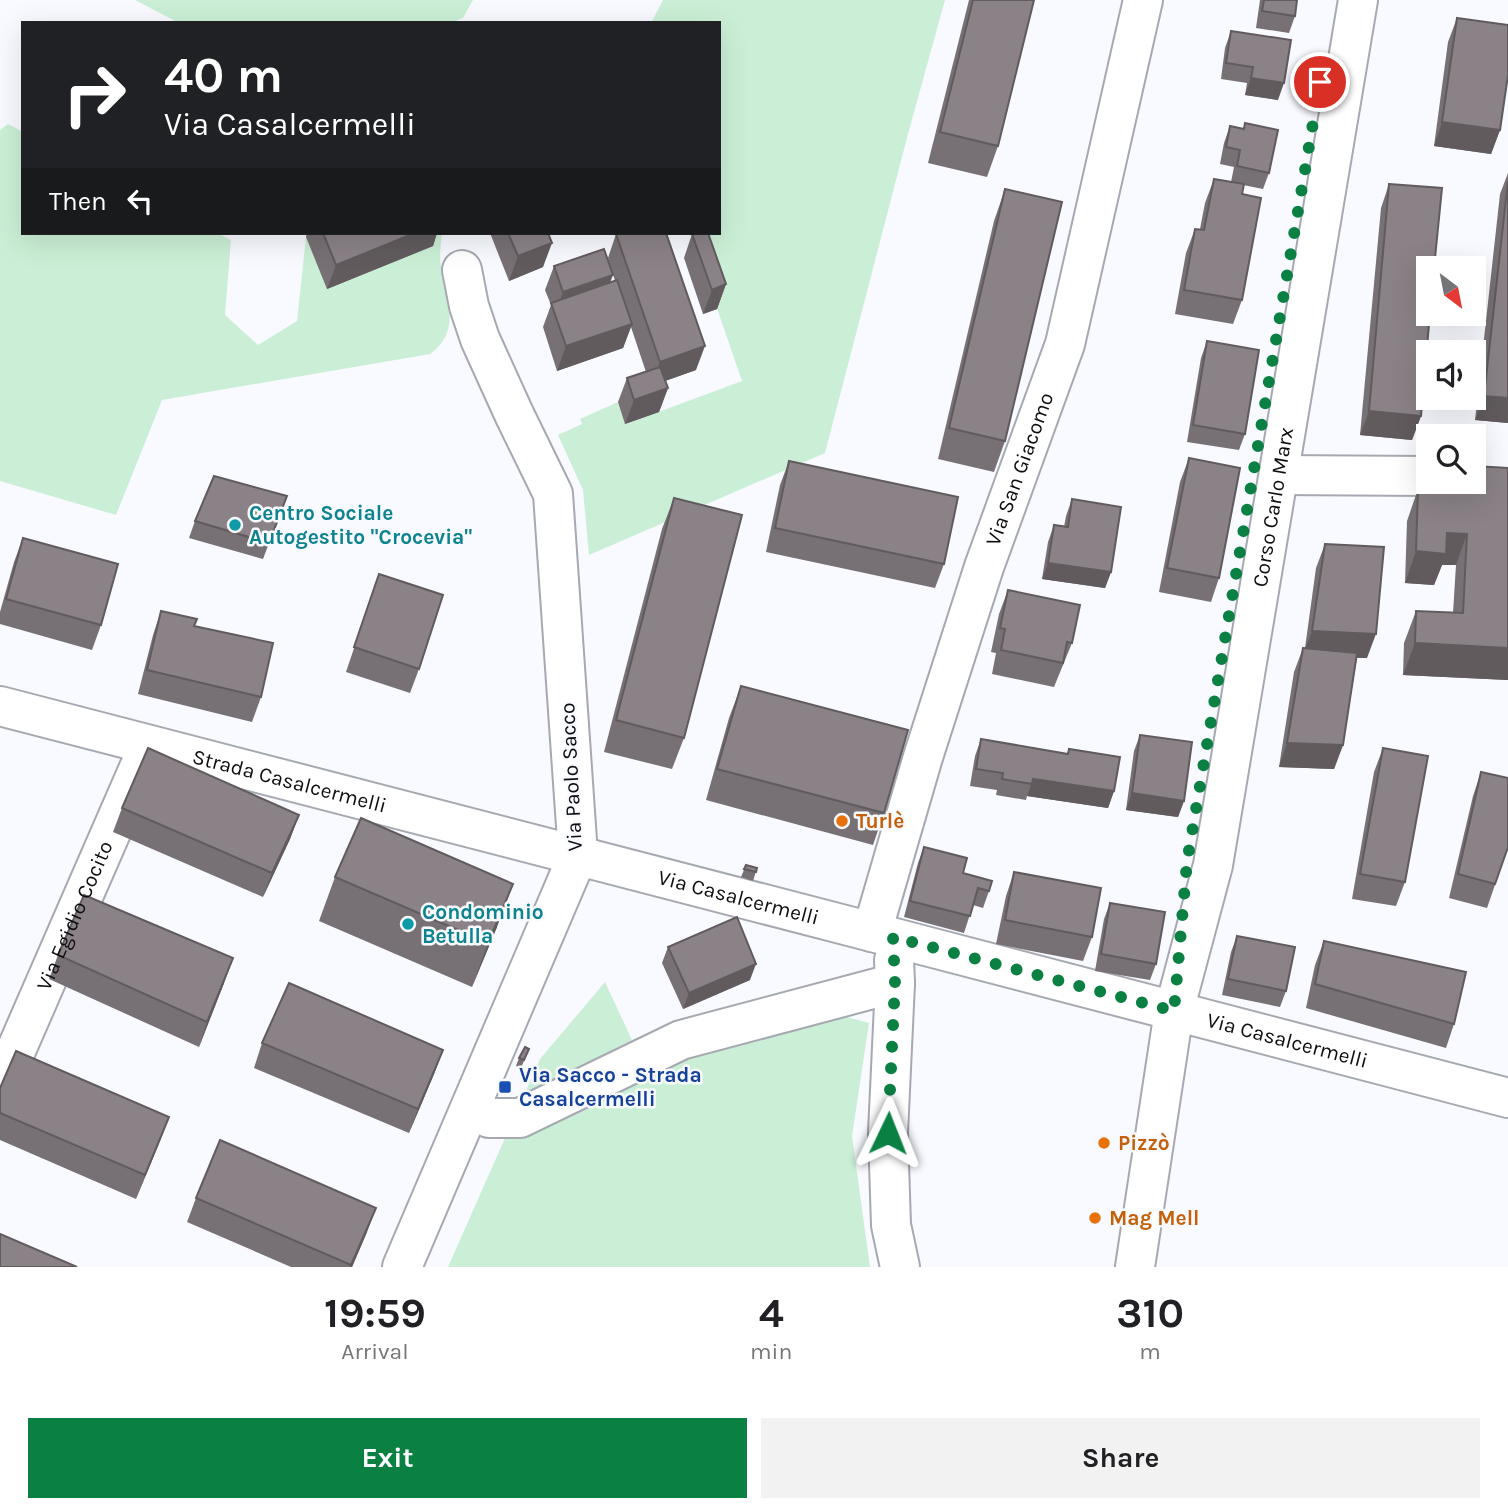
<!DOCTYPE html>
<meta charset="utf-8">
<style>
:root{--surface:#fff;--page:#f2f2f2;--text:#202124;--muted:#757577;--accent:#0b8043}
body{margin:0;font-family:Karla,sans-serif;background:var(--page);color:var(--text);height:100vh;display:flex;flex-direction:column;font-size:26px;white-space:nowrap}
*{box-sizing:border-box;margin:0}
p{font-size:23px;color:var(--muted)}
.icon{flex:none;width:38px;height:38px;fill:none;stroke:currentColor;stroke-width:2;stroke-linecap:round;stroke-linejoin:round}
.map{position:relative;height:1267px;overflow:hidden}
.drawer{display:flex;flex-direction:column;background:var(--surface);flex:1}
.drawer>*{flex:none}
.hud{position:absolute;left:21px;top:21px;width:700px;height:214px;border-radius:0px;box-shadow:0 7px 28px #0002;background:#202124;color:#fff;overflow:hidden}
.needle{width:46px;rotate:148deg}
.buttons{position:absolute;left:1416px;top:256px;display:grid;gap:14px}
.buttons a{display:grid;place-items:center;width:70px;height:70px;border-radius:0px;background:var(--surface);box-shadow:0 7px 28px #0002;font-size:35px}
.pin{position:absolute;display:grid;place-items:center;width:60px;height:60px;color:#fff;margin:-30px;border:4px solid #fff;border-radius:50%;box-shadow:0 2px 7px #0007}
.me{position:absolute;width:77px;margin:-38px;rotate:2deg;stroke-linejoin:round;filter:drop-shadow(0 0 5px #0008)}
.turn{display:flex;align-items:center;gap:24px;height:147px;padding:0 28px;font-size:32px}
.turn .icon{width:91px;height:91px;stroke-width:2.5}
.turn b{display:block;font-size:49px;line-height:60px}
.then{display:flex;align-items:center;height:66px;padding:0 28px;background:#0003;gap:14px;font-size:26px}
.eta{display:flex;justify-content:space-evenly;align-items:center;height:119px;text-align:center}
.eta b{font-size:42px;font-weight:700;line-height:49px}
.primary-button{display:flex;gap:14px;margin-top:auto;padding:14px 28px}
.primary-button a{flex:1;height:80px;border-radius:0px;background:var(--accent);color:#fff;font-size:28px;font-weight:700;line-height:80px;text-align:center}
.primary-button a+a{background:var(--page);color:var(--text)}
.map>svg:first-child{display:block}
</style>
<div class="map">
<svg width="1508" height="1267" viewBox="0 0 1508 1267">
<rect width="100%" height="100%" fill="#f8faff"/>
<g fill="#cbefd6">
<path d="M135,0H473L463,18L450,23H179Z"/>
<path d="M663,0H945L908,134L825,453L589,555L583,490L558,435L582,424L580,419L618,402L626,424L742,381L691,233H719V23H651Z"/>
<path d="M8,124L23,132V233H217L231,240L225,315L258,345L297,321L306,237L442,233C441,243 439,256 441,266C447,298 462,331 430,354L162,400L116,515L0,481V130Z"/>
<path d="M605,982L632,1040L671,1023L682,1045L818,1009L869,1023L852,1136L870,1267H448L540,1059Z"/>
</g>
<g fill="none" stroke-linecap="round" stroke-linejoin="round">
<g stroke="#a6a9b1" stroke-width="42">
<g id="minor">
<path d="M1279,475L1428,476"/>
<path id="s1" d="M872,932L923,757L984,567L1065,344L1143,0"/>
<path d="M894,960L895,983L888,1133L891,1225L900,1267"/>
<path id="s2" d="M1174,1011L1213,865L1358,0"/>
<path id="s3" d="M0,1087L149,745"/>
<path d="M489,1118H520L681,1040L895,983"/>
<path d="M402,1267L578,855L553,494L514,414L480,339L469,306L462,270"/>
</g>
</g>
<g stroke="#a6a9b1" stroke-width="42">
<g id="major">
<path id="s4" d="M0,706L872,932L1508,1098"/>
<path d="M1135,1267L1174,1011"/>
</g>
</g>
<use href="#minor" stroke="#fff" stroke-width="38"/>
<use href="#major" stroke="#fff" stroke-width="38"/>
</g>
<g fill="#777074">
<path d="M969,0H1034L998,146L987,177L928,163Z"/>
<path d="M1260,0H1297L1295,16L1289,33L1256,28Z"/>
<path d="M1457,18L1500,130L1491,154L1434,146L1448,42Z"/>
<path d="M1231,31L1278,100L1245,95L1247,83L1221,79L1225,48Z"/>
<path d="M1245,123L1269,173L1263,189L1243,185L1242,194V300L1233,324L1175,314L1186,253L1195,229H1200L1205,203L1214,179L1231,182L1234,167L1220,164L1224,143L1230,126L1243,129Z"/>
<path d="M1508,173V423L1475,420L1500,194Z"/>
<path d="M1389,184L1421,416L1412,440L1360,435L1381,208Z"/>
<path d="M1005,189V441L994,472L938,459L994,221Z"/>
<path d="M307,233H437L433,246L327,289L306,237Z"/>
<path d="M490,233H548L543,267L509,281Z"/>
<path d="M616,234L696,370L665,381L668,388L659,412L625,424L618,402L627,378L646,372L631,327L623,348L557,371L543,327L551,305L545,290L554,266L610,283L615,281L608,258Z"/>
<path d="M692,234L726,284L717,309L703,314L684,258Z"/>
<path d="M1207,341L1245,434L1239,450L1187,442L1201,358Z"/>
<path d="M1189,458L1219,578L1211,602L1159,592L1180,482Z"/>
<path d="M789,461L944,564L935,588L766,552L780,485Z"/>
<path d="M1508,468V680L1403,675L1404,643L1416,611L1453,613L1456,565H1442L1434,585L1405,583L1407,521L1418,489L1461,491L1464,481H1474Z"/>
<path d="M287,496L263,559L189,538L195,521Z"/>
<path d="M674,498L684,738L672,769L604,752L662,529Z"/>
<path d="M1072,499L1111,572L1105,588L1042,579L1048,542L1054,525L1064,527L1066,516Z"/>
<path d="M23,538L101,625L92,650L0,624V612L14,562Z"/>
<path d="M1325,544L1367,658H1357L1343,745L1334,769L1279,767L1294,672L1303,648H1305L1316,568Z"/>
<path d="M379,574L419,669L410,693L346,672Z"/>
<path d="M1008,590L1072,643L1054,687L992,674L996,653L991,652L999,614Z"/>
<path d="M161,611L194,626L261,697L252,722L138,694L153,635Z"/>
<path d="M741,686L884,813L873,845L706,800L729,718Z"/>
<path d="M1140,735L1184,801L1178,817L1126,810L1134,751Z"/>
<path d="M981,739L1067,754L1069,749L1114,791L1108,808L1027,796L1026,800L996,795L997,790L970,786L975,756Z"/>
<path d="M1383,748L1405,882L1396,906L1352,899L1374,772Z"/>
<path d="M1481,772L1508,847L1487,908L1449,898L1473,796Z"/>
<path d="M122,808L299,815L290,839L263,897L113,832Z"/>
<path d="M924,847L989,891L983,908L973,905L964,933L904,917L918,863Z"/>
<path d="M746,865L757,868L753,881L741,877Z"/>
<path d="M1014,872L1092,937L1083,961L996,944L1006,896Z"/>
<path d="M335,877L497,927L472,987L319,921Z"/>
<path d="M1110,903L1156,964L1150,980L1095,971L1104,919Z"/>
<path d="M1237,936L1286,991L1280,1007L1222,995L1231,952Z"/>
<path d="M1324,941L1454,1024L1446,1048L1306,1008L1315,965Z"/>
<path d="M668,947L750,980L683,1009L662,963Z"/>
<path d="M58,955L224,983L199,1047L49,979Z"/>
<path d="M262,1043L443,1050L434,1074L409,1133L254,1068Z"/>
<path d="M529,1049L521,1068L516,1066L519,1058Z"/>
<path d="M0,1088L169,1117L136,1199L0,1140Z"/>
<path d="M196,1198L367,1232L352,1267H291L187,1222Z"/>
</g>
<g fill="#615b5e">
<path d="M1251,78L1284,83L1278,100L1245,95Z"/>
<path d="M1442,122L1500,130L1491,154L1434,146Z"/>
<path d="M415,233H437L433,246L327,289L336,265Z"/>
<path d="M552,243L543,267L509,281L518,256Z"/>
<path d="M613,275L604,299L555,315L563,292Z"/>
<path d="M726,284L717,309L703,314L712,290Z"/>
<path d="M632,324L623,348L557,371L566,346Z"/>
<path d="M705,346L696,370L651,386L660,362Z"/>
<path d="M668,388L659,412L625,424L634,400Z"/>
<path d="M1484,396L1508,398V423L1475,420Z"/>
<path d="M1369,411L1421,416L1412,440L1360,435Z"/>
<path d="M1447,533L1467,534L1456,565H1442L1434,585L1405,583L1416,551Z"/>
<path d="M1048,563L1111,572L1105,588L1042,579Z"/>
<path d="M1312,631L1376,634L1367,658L1303,655Z"/>
<path d="M1415,643L1508,648V680L1403,675Z"/>
<path d="M1287,743L1343,745L1334,769L1279,767Z"/>
<path d="M1033,779L1114,791L1108,808L1027,796Z"/>
<path d="M1132,793L1184,801L1178,817L1126,810Z"/>
<path d="M299,815L290,839L263,897L272,873Z"/>
<path d="M513,884L497,927L472,987L488,943Z"/>
<path d="M233,958L224,983L199,1047L207,1022Z"/>
<path d="M756,964L750,980L683,1009L689,993Z"/>
<path d="M443,1050L434,1074L409,1133L418,1109Z"/>
<path d="M169,1117L160,1141L136,1199L145,1175Z"/>
<path d="M376,1208L367,1232L352,1267H350Z"/>
</g>
<g fill="#8a8287" stroke="#615b5e" stroke-width="2">
<path d="M973,0H1034L998,146L940,132Z"/>
<path d="M1264,0H1297L1295,16L1262,11Z"/>
<path d="M1457,18L1508,25V75L1500,130L1442,122Z"/>
<path d="M1231,31L1291,40L1284,83L1251,78L1253,67L1226,63Z"/>
<path d="M1245,123L1278,130L1269,173L1237,166L1240,150L1226,147L1230,126L1244,129Z"/>
<path d="M1214,179L1244,184L1242,194L1261,198L1242,300L1184,290L1195,229L1204,230Z"/>
<path d="M1508,181V398L1484,396Z"/>
<path d="M1389,184L1442,188L1434,268H1428V313H1430L1421,416L1369,411Z"/>
<path d="M1005,189L1062,202L1005,441L949,428Z"/>
<path d="M323,233H415L336,265Z"/>
<path d="M508,233H548L552,243L518,256Z"/>
<path d="M621,233H666L705,346L660,362L616,234Z"/>
<path d="M696,233H708L726,284L712,290L692,234Z"/>
<path d="M604,249L613,275L563,292L554,266Z"/>
<path d="M617,280L632,324L566,346L551,303Z"/>
<path d="M1207,341L1259,350L1245,434L1193,425Z"/>
<path d="M660,367L668,388L634,400L627,378Z"/>
<path d="M1189,458L1240,468L1219,578L1167,568Z"/>
<path d="M789,461L958,497L944,564L775,528Z"/>
<path d="M1474,466L1508,468V648L1415,643L1416,611L1463,613L1467,534L1447,533L1446,554L1416,551L1418,489L1469,491V481H1474Z"/>
<path d="M214,476L287,496L269,543L195,521Z"/>
<path d="M674,498L742,515L684,738L616,720Z"/>
<path d="M1072,499L1121,507L1111,572L1048,563L1054,525L1068,527Z"/>
<path d="M23,538L118,564L101,625L6,599Z"/>
<path d="M1325,544L1384,547L1376,634L1312,631Z"/>
<path d="M379,574L443,595L419,669L354,647Z"/>
<path d="M1008,590L1080,605L1072,643L1067,642L1063,663L1001,650L1005,629L1000,628Z"/>
<path d="M161,611L197,619L194,626L273,643L261,697L147,670Z"/>
<path d="M1303,648L1357,653L1343,745L1287,743Z"/>
<path d="M741,686L908,730L884,813L717,769Z"/>
<path d="M1140,735L1192,742L1184,801L1132,793Z"/>
<path d="M981,739L1068,754L1069,749L1120,757L1114,791L1033,779L1032,784L1002,779L1003,773L976,769Z"/>
<path d="M148,748L299,815L272,873L122,808Z"/>
<path d="M1383,748L1428,756L1405,882L1360,874Z"/>
<path d="M1481,772L1508,778V847L1495,884L1458,874Z"/>
<path d="M361,818L513,884L488,943L335,877Z"/>
<path d="M924,847L967,858L963,873L992,881L989,891L978,888L970,916L910,901Z"/>
<path d="M746,865L757,868L756,872L744,869Z"/>
<path d="M1014,872L1101,888L1092,937L1005,920Z"/>
<path d="M84,895L233,958L207,1022L58,955Z"/>
<path d="M1110,903L1165,912L1156,964L1101,954Z"/>
<path d="M737,917L756,964L689,993L668,947Z"/>
<path d="M1237,936L1295,947L1286,991L1228,979Z"/>
<path d="M1324,941L1466,972L1454,1024L1315,984Z"/>
<path d="M289,983L443,1050L418,1109L262,1043Z"/>
<path d="M525,1047L529,1049L524,1060L519,1058Z"/>
<path d="M16,1051L169,1117L145,1175L0,1113V1088Z"/>
<path d="M220,1140L376,1208L351,1265L196,1198Z"/>
<path d="M0,1234L77,1267H0Z"/>
</g>
<g fill="none" stroke-linecap="round" stroke-linejoin="round">
<path stroke="#0b8043" stroke-width="12" stroke-dasharray="0 21.6" d="M888,1133L895,983L893,937L1174,1011L1187,862L1320,82"/>
</g>
<g fill="#0f9aa8" stroke="#f8faff" stroke-width="2.5">
<circle cx="235" cy="525" r="7"/>
<circle cx="408" cy="924" r="7"/>
</g>
<g fill="#e8710a" stroke="#f8faff" stroke-width="2.5">
<circle cx="842" cy="821" r="7"/>
<circle cx="1104" cy="1143" r="7"/>
<circle cx="1095" cy="1218" r="7"/>
</g>
<rect fill="#1a4fb4" stroke="#f8faff" stroke-width="2.5" x="498" y="1080" width="14" height="14" rx="3.5"/>
<g text-anchor="middle" stroke-width="5" stroke-linejoin="round" paint-order="stroke">
<g font-size="21" fill="#0d0e10" stroke="#f8faff">
<text dy="7" stroke="none"><textPath href="#s1" startOffset="486">Via San Giacomo</textPath></text>
<text dy="7" stroke="none"><textPath href="#s2" startOffset="514">Corso Carlo Marx</textPath></text>
<text transform="translate(571 777) rotate(-93)" y="7">Via Paolo Sacco</text>
<text dy="7" stroke="none"><textPath href="#s4" startOffset="299">Strada Casalcermelli</textPath></text>
<text dy="7" stroke="none"><textPath href="#s4" startOffset="763">Via Casalcermelli</textPath></text>
<text dy="7" stroke="none"><textPath href="#s3" startOffset="187">Via Egidio Cocito</textPath></text>
<text dy="7" stroke="none"><textPath href="#s4" startOffset="1330">Via Casalcermelli</textPath></text>
</g>
<g font-size="21" font-weight="bold" fill="#0d838f" stroke="#f8faff" text-anchor="start">
<text x="249" y="520">Centro Sociale<tspan x="249" dy="24">Autogestito "Crocevia"</tspan></text>
<text x="422" y="919">Condominio<tspan x="422" dy="24">Betulla</tspan></text>
</g>
<g font-size="21" font-weight="bold" fill="#c56008" stroke="#f8faff" text-anchor="start">
<text x="856" y="828">Turlè</text>
<text x="1118" y="1150">Pizzò</text>
<text x="1109" y="1225">Mag Mell</text>
</g>
<g font-size="21" font-weight="bold" fill="#164399" stroke="#f8faff" text-anchor="start">
<text x="519" y="1082">Via Sacco - Strada<tspan x="519" dy="24">Casalcermelli</tspan></text>
</g>
</g>
</svg>
<div class="buttons">
<a><svg class="needle" viewBox="-14 -14 28 28"><path d="M0-13l5 13h-10z" fill="#e53935"/><path d="M0 13l5-13h-10z" fill="#757577"/></svg></a>
<a><svg class="icon" aria-label="sound" viewBox="0 0 24 24"><path d="M4 9h4l5-4v14l-5-4H4zM17 9q2 3 0 6"/></svg></a>
<a><svg class="icon" aria-label="search" viewBox="0 0 24 24"><circle cx="10" cy="10" r="6"/><path d="M15 15l6 6"/></svg></a>
</div>
<div class="pin" style="left:1320px;top:82px;background:#d93025"><svg class="icon" aria-label="arrive" viewBox="0 0 24 24"><path d="M6 21V4h12l-3 4 3 4H6"/></svg></div>
<svg class="me" style="left:888px;top:1133px" viewBox="-20 -20 40 40"><path d="M0-17L14 15 0 8-14 15z" fill="#0b8043" stroke="#fff" stroke-width="4"/></svg>
<div class="hud">
<div class="turn"><svg class="icon" aria-label="right" viewBox="0 0 24 24"><path d="M7 20v-9h11M14 6l5 5-5 5"/></svg><div><b>40 m</b>Via Casalcermelli</div></div>
<div class="then">Then<svg class="icon" aria-label="left" viewBox="0 0 24 24"><path d="M17 20v-9H6M10 6l-5 5 5 5"/></svg></div>
</div>
</div>
<section class="drawer">
<div class="eta">
<div><b>19:59</b><p>Arrival</p></div>
<div><b>4</b><p>min</p></div>
<div><b>310</b><p>m</p></div>
</div>
<div class="primary-button"><a>Exit</a><a>Share</a></div>
</section>
